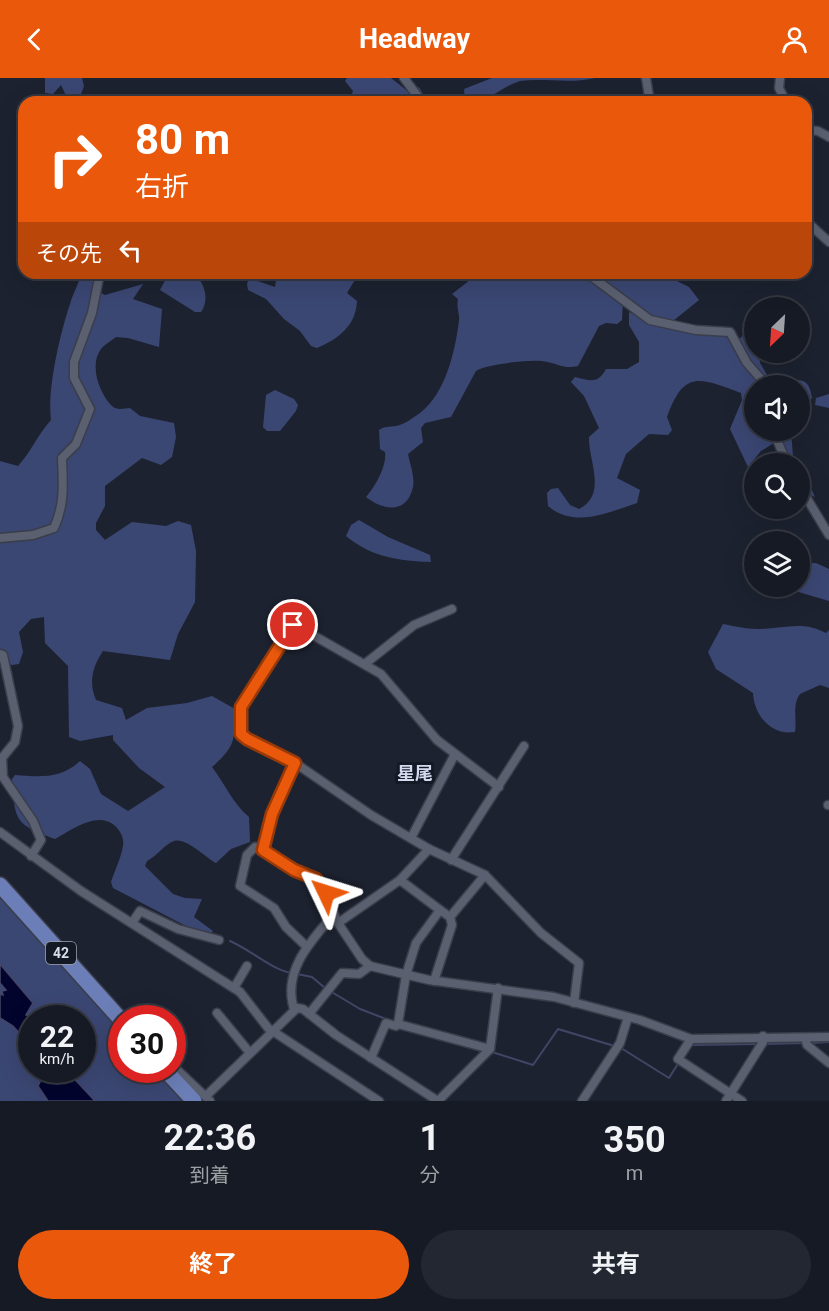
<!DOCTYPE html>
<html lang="ja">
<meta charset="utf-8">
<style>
:root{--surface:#161a24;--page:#232731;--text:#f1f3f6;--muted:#9ea1a6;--line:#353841;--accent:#ea580c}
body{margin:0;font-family:Roboto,"Noto Sans JP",sans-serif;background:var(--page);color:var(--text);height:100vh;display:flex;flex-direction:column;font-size:22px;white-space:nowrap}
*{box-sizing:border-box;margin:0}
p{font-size:20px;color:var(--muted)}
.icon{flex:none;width:33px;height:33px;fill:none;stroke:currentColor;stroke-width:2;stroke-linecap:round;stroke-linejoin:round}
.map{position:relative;height:1023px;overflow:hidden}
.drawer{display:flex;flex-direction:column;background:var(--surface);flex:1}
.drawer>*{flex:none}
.banner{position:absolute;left:18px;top:18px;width:794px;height:183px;border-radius:18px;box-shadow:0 6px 24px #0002,0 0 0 2px var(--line);background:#ea580c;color:#fff;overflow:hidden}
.needle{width:39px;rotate:205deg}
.controls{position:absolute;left:744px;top:219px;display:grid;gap:12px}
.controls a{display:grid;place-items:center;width:66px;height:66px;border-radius:50%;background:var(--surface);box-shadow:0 6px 24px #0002,0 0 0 2px var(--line);font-size:30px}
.speed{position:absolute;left:18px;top:927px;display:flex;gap:12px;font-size:30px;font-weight:700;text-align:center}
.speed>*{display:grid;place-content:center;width:78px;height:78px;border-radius:50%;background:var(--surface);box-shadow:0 6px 24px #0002,0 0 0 2px var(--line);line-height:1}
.speed small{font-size:15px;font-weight:400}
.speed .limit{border:9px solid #d22;background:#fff;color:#111}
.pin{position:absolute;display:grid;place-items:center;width:51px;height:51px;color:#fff;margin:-26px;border:3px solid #fff;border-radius:50%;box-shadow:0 2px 6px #0007}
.me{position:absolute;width:66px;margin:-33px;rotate:311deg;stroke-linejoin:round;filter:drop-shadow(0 0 4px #0008)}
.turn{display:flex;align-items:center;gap:21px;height:126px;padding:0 18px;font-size:27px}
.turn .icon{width:78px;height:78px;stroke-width:2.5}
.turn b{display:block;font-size:42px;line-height:51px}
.then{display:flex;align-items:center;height:57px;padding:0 18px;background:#0003;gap:12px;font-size:22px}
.eta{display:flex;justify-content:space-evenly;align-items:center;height:102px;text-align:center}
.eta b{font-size:36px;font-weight:700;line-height:42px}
.button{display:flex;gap:12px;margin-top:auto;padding:12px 18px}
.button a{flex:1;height:69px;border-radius:36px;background:var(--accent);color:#fff;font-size:24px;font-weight:700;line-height:69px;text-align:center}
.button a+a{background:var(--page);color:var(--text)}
header{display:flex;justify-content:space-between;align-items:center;height:78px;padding:0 18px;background:var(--accent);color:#fff;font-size:27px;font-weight:700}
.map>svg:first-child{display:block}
</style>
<header><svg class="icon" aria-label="back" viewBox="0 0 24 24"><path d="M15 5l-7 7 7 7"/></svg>Headway<svg class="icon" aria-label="person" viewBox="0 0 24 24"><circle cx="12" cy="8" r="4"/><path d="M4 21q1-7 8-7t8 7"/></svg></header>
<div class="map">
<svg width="829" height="1023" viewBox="0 0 829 1023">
<rect width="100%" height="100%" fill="#1d2230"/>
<g fill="#3b4773" fill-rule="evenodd">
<path d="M45,0H82L84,8L78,24H69L61,7L53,16L45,15Z"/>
<path d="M347,0H391L410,15L419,9L427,24H349L353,13L345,3Z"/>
<path d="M492,0H595C571,6 544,0 520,3C498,10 492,24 465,24L464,11Z"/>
<path d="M553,16C562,19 573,24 581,23C595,22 612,9 621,24H548Z"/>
<path d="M81,195H105L98,208L99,214L105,217L143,206L133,221L162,231L159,269L128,260L116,259C111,263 104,267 101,271C89,287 99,315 112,328C117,333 125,330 130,330L140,338L174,345L176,359L172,379L161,387L142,380L105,408V428L96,445V452L105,462L132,444L166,448L178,443L191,447L196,473L195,524L178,556L170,582L103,573C93,588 88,604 96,622L122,630L126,642L147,630L187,625L212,618L235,631C235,661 236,668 212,689C225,706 233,726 249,739L250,764L231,771L216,785C206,780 186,759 174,763C165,766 157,778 147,783L145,788L173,816L185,820L202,821L194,839L213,853L207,859L113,810L111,804C115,792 121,780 123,768C124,762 122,756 118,751C101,730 73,751 55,761C15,746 15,744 12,701L15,697C40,699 61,701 80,683L90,691L101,716L128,733L165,709L139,690L113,662V657L80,663L69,659L68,588L45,565L44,539L31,541L19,554L23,574L19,586L12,587L0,581V383L18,388C31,374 38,356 51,342C47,311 60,256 70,226C73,215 79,206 81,195Z"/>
<path d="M169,195H195C204,206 210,221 201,234H195L160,212Z"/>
<path d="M277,195H359L347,215L357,223C356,248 338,261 317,270L311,268L300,253L284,241L266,221L248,212L247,206L249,200L275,209Z"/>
<path d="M479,195H582L623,223L622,242L617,246L606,245L599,248L578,288C564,292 555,284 541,283C529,282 485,286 476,293L451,339L425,345L421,350L423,364L408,376C410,386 415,399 413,409C407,436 384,433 366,419C375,409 387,388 385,374L380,371L379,352C385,348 389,349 396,348C404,347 414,339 420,335C446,315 455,273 459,243C460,236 456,230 458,221L452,216Z"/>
<path d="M593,195H673L677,203L689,209L699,222L673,243L653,238Z"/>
<path d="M629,234L660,249L741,260L754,235V274L766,275L759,279L760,285L773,307L754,308V352L791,353L793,378L799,386L790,385L777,363L761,373L748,389L730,351L742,322L741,315C700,300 684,291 667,339L672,352L668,357L649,356L626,376L617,400L640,412L637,425C609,434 575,451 548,428L547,415L551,411L558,410L570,427L579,431C608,416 588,382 589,359L599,350L584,318L571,304L575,299C591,303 598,306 606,291H627L639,284V264L629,247Z"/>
<path d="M798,302C809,303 810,310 812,320L808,325L800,328Z"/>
<path d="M275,312L294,321L298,327L296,333L280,353H267L263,349L266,317Z"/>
<path d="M829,316V330L815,327L816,320Z"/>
<path d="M800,386L815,419C800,414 800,400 800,386Z"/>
<path d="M359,442L388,459L430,477L431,484C399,483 371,479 346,458L351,447Z"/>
<path d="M816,485L829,491V523L785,510L800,508V486Z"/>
<path d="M723,546C734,548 746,551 757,551C782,551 803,542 826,555L829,552V610L820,607L800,616C792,627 797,641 795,654C771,658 754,637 753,615L716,591L708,574Z"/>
<path d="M0,812L121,948L122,992H161L189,1023H0ZM32,940H82V992H32Z"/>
</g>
<g fill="#03042e" stroke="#444566" stroke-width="1.5">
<path d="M0,886L33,925L26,937L33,940L31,968L13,948L0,940V916L3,917L2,913L6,912L0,905Z"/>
<path d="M36,992H66L95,1023H48L38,1008L41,1002Z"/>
</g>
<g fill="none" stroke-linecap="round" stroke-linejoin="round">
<g stroke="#444566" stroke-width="2">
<path d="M230,863C251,872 269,890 291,895"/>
<path d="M297,896L312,899L325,910"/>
<path d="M330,913L360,931L386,941"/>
<path d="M245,914L254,926"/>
<path d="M811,965L829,964"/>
<path d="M766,966L805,965"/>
<path d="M691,967L760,966"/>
<path d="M492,974L533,987L558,951L621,970L669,1000L679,984"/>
</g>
<g stroke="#3a3d4a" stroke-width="11">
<g id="street">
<path d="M404,0L422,24"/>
<path d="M646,0L650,24"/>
<path d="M780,0L779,10L786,24"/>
<path d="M806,52L818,53L829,59"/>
<path d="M806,143L829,164"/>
<path d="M587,195L650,242L696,252L730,254L747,285L767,308"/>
<path d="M773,352L787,386"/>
<path d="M800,409L829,457"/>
<path d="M0,460L33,457L54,450C65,426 63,406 62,380L76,366L90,331L74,300V284L92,235L100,195"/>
<path d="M0,576L3,577L18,648L15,664L2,680L3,699L33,743L41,762L31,778"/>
<path d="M366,585L414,547L452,531"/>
<path d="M499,709L437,662L381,596L297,548L293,547L241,629V655L247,661L295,685L371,737L429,771L485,797L541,855L579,885L574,925"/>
<path d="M828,727H829"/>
<path d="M0,754L81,813L240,914L268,950L379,1023"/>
<path d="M411,760L455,676"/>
<path d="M263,772L272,736L295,685"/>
<path d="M451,782L524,668"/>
<path d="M440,832L450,839L485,797"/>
<path d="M132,845L140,833L178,851L219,862"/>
<path d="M338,845L400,802"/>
<path d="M306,868L286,849L274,830L240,808L247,777L255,769L294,792L319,803L338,845L362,881L370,888"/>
<path d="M434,903L452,847L450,839"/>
<path d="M234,910L247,888"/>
<path d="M294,931C282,893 311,863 334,836"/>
<path d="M217,935L250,975"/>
<path d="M309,936L342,895L359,896L370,888L429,902L554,919L640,942L691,961L829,959"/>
<path d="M398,946L406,897L416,865L440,832L400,802L429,771"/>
<path d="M805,960L807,967L829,985"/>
<path d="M691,961L678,981L742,1023"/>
<path d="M371,980L386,945L396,948L398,946L490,971"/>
<path d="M172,987L210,1023"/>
<path d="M206,1018L297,930L303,931L336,957L438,1023"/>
<path d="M438,1023L490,971L498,910"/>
<path d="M582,1023L620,965L628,939"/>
<path d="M726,1023L763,964V958"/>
</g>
</g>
<g stroke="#3a3d4a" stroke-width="18">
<g id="highway">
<path d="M0,807L122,943"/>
<path d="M165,992L194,1023"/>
</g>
</g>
<use href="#street" stroke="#5a6070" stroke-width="8"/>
<use href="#highway" stroke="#6c7eb7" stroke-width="15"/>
</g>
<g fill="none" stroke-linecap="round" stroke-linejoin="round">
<g stroke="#983908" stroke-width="15">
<path id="route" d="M293,547L241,629V656L247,661L295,685L272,736L263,772L294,792L316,801L326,815"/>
</g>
<use href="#route" stroke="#ea580c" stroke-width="10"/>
</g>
<g text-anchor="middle" stroke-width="6" stroke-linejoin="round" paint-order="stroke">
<rect fill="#141926" stroke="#9fa2ad" stroke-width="1.5" x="46" y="864" width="30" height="22" rx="4.5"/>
<g font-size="14" font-weight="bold" fill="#dadde7">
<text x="61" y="880">42</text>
</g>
<g font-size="18" font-weight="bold" fill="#d3daed" stroke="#141926">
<text x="415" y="702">星尾</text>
</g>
</g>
</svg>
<div class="controls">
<a><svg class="needle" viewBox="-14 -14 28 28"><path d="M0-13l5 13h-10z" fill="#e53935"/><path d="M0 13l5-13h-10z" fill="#9ea1a6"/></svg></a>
<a><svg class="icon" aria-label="sound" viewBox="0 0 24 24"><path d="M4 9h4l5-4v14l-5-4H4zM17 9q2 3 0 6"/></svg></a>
<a><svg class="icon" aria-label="search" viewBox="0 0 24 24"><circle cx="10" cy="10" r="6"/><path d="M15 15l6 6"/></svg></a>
<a><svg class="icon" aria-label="layers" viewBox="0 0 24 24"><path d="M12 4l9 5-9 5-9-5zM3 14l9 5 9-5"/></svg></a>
</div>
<div class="speed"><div>22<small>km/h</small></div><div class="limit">30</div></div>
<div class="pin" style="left:293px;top:547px;background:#d93025"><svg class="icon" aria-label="arrive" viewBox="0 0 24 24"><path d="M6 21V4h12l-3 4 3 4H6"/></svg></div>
<svg class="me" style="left:326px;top:815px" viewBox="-20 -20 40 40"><path d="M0-17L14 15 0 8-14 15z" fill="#ea580c" stroke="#fff" stroke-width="4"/></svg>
<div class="banner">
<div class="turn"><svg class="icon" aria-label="right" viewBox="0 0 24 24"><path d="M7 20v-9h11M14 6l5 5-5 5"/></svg><div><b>80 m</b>右折</div></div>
<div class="then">その先<svg class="icon" aria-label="left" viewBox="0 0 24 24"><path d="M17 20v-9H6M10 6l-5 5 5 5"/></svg></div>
</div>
</div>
<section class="drawer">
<div class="eta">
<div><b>22:36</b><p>到着</p></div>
<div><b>1</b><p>分</p></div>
<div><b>350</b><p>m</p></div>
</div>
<div class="button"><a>終了</a><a>共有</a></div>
</section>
